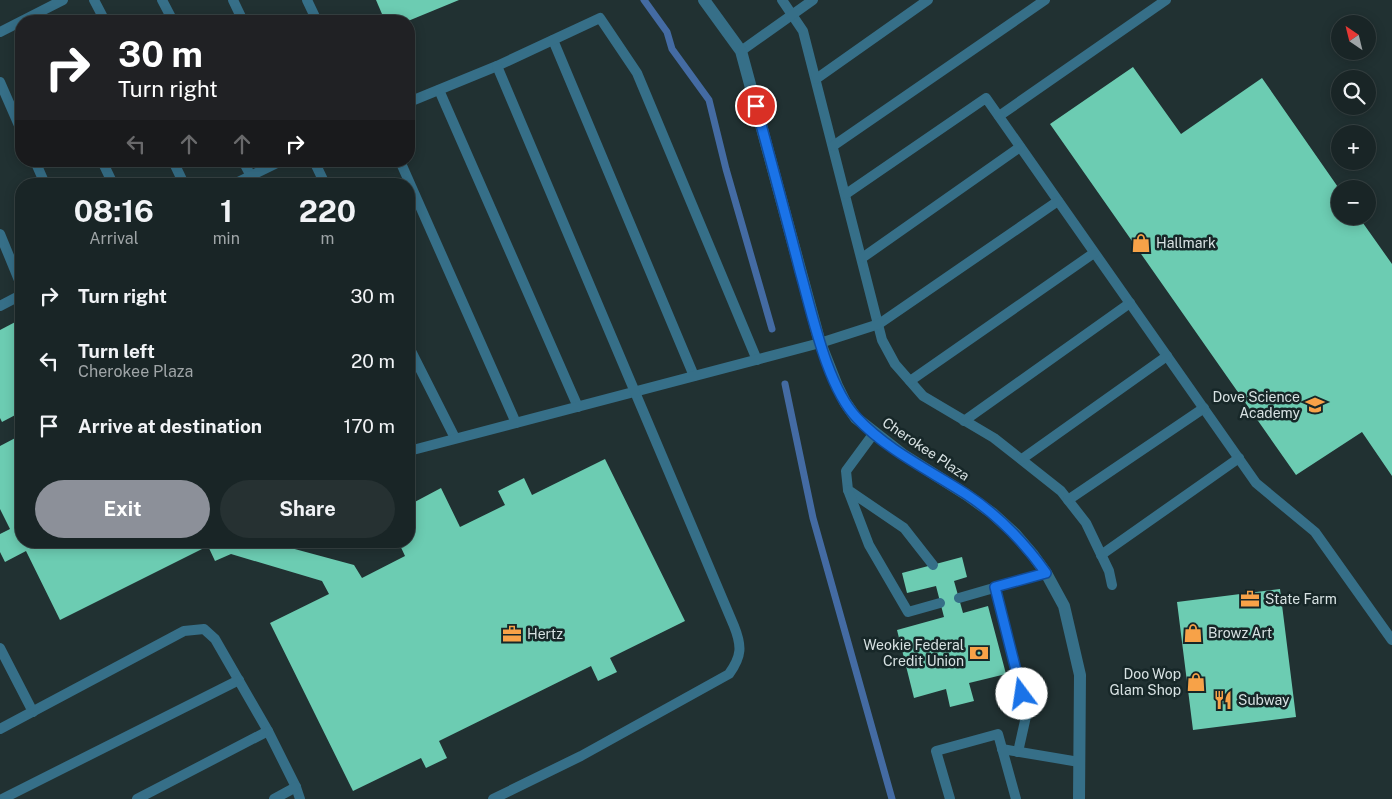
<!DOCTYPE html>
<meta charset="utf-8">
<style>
:root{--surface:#192526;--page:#263132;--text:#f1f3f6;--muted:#9fa5a7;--line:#374243;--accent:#8c9099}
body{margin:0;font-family:"Public Sans",sans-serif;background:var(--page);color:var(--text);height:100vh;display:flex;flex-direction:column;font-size:19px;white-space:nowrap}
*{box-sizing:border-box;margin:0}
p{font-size:16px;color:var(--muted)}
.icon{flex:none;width:28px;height:28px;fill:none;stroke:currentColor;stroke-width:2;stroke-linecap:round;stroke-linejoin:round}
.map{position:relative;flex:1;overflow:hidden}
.panel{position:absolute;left:15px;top:178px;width:400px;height:370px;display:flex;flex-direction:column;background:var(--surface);border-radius:20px;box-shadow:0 2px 12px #0003,0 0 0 1px var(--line)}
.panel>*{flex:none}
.top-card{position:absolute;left:15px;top:15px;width:400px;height:152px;border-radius:20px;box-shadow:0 2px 12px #0003,0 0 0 1px var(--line);background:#202124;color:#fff;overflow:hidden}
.needle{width:32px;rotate:325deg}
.tools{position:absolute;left:1331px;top:15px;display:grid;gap:10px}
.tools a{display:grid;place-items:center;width:45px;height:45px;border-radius:50%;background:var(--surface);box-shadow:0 2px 12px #0003,0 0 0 1px var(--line);font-size:25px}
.pin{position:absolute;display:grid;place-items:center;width:42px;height:42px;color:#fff;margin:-21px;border:2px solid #fff;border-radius:50%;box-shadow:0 1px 5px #0007}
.me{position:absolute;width:55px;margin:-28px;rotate:346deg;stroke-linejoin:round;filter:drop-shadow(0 0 4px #0008)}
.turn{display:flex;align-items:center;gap:18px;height:105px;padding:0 20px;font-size:22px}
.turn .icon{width:65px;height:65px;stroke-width:2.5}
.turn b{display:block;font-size:35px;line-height:42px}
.lanes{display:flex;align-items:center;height:48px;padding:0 20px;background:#0003;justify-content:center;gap:25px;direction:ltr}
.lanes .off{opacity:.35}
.eta{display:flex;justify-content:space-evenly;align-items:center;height:85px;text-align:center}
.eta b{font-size:30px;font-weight:700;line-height:35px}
.cta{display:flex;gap:10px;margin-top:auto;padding:10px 20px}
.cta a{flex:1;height:58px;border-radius:30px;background:var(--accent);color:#fff;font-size:20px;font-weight:700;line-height:58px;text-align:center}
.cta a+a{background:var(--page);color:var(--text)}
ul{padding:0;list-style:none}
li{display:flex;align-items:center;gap:15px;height:65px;padding:0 20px}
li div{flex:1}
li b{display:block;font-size:19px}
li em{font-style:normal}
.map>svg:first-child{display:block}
</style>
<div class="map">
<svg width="1392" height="799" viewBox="0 0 1392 799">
<rect width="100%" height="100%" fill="#213132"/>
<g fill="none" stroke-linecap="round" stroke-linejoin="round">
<g stroke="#446ba3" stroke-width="7">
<path d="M644,0L667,32L672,49L709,100L726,169L772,329"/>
<path d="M785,384L813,518L892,799"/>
</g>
</g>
<g fill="#6cccb2">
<path d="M376,0H459L408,21H385Z"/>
<path d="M1133,67L1181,134L1262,78L1340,190V216H1358L1392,264V476L1362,432L1296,475L1050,124Z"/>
<path d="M21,319V412L2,422L0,418V330Z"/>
<path d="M21,435V541H265L354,565L362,578L405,556L398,541H409V505L441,488L460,527L505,505L498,491L524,478L532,495L605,459L685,621L610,658L617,672L598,681L591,666L439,741L447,758L426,768L421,758L353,791L270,623L329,594L322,581L231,554L215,561L208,546L60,620L26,551L5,562L0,552V534L10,529L0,509V446Z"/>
<path d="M962,557L967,577L954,581L963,613L988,606L1006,674L969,683L974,701L950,707L946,689L914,698L897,630L944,617L936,586L907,593L902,573Z"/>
<path d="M1280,589L1296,717L1193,730L1177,602Z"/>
</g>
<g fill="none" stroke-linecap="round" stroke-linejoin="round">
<g stroke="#366f88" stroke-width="10">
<path d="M94,0L105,21"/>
<path d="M162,0L173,21"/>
<path d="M233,0L243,21"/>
<path d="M307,0L317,21"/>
<path d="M782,0L803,31L882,340L895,364L923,396L994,438L1061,491L1086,523L1109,571L1112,585"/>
<path d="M0,32L63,0"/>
<path d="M553,40L694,376"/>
<path d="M741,51L813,0"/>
<path d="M816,79L928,0"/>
<path d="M0,82L21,130"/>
<path d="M439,90L578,407"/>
<path d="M409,102L497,66L600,18L637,73L757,360"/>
<path d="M999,116L1166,0"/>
<path d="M833,146L1045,0"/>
<path d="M35,161L45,184"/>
<path d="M102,161L113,184"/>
<path d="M173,161L184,184"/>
<path d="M243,161L255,184"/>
<path d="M314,161L325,184"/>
<path d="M400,161L516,423"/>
<path d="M234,184L281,161"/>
<path d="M846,194L986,98L1256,483L1315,532L1392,640"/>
<path d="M0,234L21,285"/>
<path d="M862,258L1020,147"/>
<path d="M0,306L21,295"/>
<path d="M409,347L455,438"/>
<path d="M910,381L1094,253"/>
<path d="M964,421L1130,303"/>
<path d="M874,433L846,471L848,490L904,528L933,565"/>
<path d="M409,451L820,343L879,324L1058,201"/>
<path d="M1022,459L1167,356"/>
<path d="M848,490L869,545L908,612L940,603"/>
<path d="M1068,500L1204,408"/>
<path d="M1101,555L1239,458"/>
<path d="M995,587L1027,712L1018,752"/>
<path d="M959,598L1046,573"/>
<path d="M0,648L33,712"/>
<path d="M0,729L184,631L204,629L215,639L268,731L296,787L300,799"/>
<path d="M1002,749L1079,762"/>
<path d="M2,799L239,680"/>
<path d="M137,799L268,731"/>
<path d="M274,799L296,787"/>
<path d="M493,799L581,756L729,674C742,656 742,646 734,626L497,66"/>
<path d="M950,799L936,751L998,734L1016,799"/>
</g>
<path stroke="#366f88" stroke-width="12" d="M704,0L741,51L820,343L837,386L845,402L856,418L902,454L967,495L992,513L1015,534L1033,555L1046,573L1064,606L1080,675L1079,799"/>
</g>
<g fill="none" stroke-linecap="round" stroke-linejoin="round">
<g stroke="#114b97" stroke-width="12">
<path id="route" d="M756,106C771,161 786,216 800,271C812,313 827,387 857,418C887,450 929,470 966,494C998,515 1024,542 1046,573L995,587L1022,694"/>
</g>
<use href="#route" stroke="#1a73e8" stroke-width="9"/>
</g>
<defs>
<g id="shop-bare" transform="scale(1.5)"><path d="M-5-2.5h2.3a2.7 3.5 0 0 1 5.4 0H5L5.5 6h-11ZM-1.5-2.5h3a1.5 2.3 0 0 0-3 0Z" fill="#f7a248" stroke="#172728" stroke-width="2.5" paint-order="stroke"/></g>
<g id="school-bare" transform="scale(1.5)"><path d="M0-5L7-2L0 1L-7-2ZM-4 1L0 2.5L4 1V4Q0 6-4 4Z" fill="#f7a248" stroke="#172728" stroke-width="2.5" paint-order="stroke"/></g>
<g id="office-bare" transform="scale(1.5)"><path d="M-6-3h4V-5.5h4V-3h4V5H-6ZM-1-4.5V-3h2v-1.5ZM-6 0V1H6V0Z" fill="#f7a248" stroke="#172728" stroke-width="2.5" paint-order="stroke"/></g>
<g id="bank-bare" transform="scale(1.5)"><path d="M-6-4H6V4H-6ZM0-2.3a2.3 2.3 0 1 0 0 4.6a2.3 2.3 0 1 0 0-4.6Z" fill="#f7a248" stroke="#172728" stroke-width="2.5" paint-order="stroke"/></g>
<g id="restaurant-bare" transform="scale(1.5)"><path d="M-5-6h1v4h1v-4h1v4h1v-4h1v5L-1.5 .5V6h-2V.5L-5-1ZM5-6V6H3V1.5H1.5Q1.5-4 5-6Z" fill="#f7a248" stroke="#172728" stroke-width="2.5" paint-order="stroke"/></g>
</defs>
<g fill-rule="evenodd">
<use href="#shop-bare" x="1141" y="243"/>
<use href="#school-bare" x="1315" y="405"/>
<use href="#office-bare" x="1250" y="599"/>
<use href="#shop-bare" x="1193" y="633"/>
<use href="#office-bare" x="512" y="634"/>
<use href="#bank-bare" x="979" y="653"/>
<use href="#shop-bare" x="1196" y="682"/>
<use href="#restaurant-bare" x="1223" y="700"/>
</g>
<g text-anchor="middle" stroke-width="5" stroke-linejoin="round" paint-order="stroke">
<g font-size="14" fill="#d8e2e3" stroke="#172728" text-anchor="start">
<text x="1156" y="248">Hallmark</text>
<text x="1300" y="402" text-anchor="end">Dove Science<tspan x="1300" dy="16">Academy</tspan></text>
<text x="1265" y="604">State Farm</text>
<text x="1208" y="638">Browz Art</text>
<text x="527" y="639">Hertz</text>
<text x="964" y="650" text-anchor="end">Weokie Federal<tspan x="964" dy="16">Credit Union</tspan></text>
<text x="1181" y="679" text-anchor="end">Doo Wop<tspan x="1181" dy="16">Glam Shop</tspan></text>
<text x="1238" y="705">Subway</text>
</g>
<g font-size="14" fill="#d8e2e3" stroke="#172728">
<text transform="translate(926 449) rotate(34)" y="5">Cherokee Plaza</text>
</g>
</g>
</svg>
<div class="tools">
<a><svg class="needle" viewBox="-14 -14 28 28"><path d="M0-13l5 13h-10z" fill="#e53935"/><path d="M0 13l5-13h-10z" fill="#9fa5a7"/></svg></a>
<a><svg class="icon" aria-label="search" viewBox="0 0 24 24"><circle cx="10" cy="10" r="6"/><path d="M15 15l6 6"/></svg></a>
<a>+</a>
<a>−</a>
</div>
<div class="pin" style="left:756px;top:106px;background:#d93025"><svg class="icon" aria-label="arrive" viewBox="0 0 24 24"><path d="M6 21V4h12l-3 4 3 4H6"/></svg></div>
<svg class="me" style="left:1022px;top:694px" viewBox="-20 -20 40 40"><circle r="19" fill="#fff"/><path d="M0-13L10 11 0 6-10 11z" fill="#1a73e8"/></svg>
<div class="top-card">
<div class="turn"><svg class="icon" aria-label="right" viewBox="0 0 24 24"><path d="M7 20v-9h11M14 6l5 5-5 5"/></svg><div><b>30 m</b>Turn right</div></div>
<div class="lanes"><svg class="icon off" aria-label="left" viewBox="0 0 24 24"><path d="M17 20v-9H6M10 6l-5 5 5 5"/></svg><svg class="icon off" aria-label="ahead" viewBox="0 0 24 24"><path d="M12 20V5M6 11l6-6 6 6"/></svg><svg class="icon off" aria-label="ahead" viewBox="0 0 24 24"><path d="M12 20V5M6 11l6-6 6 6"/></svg><svg class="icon" aria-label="right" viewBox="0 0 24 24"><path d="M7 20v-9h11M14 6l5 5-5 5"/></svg></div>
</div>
<section class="panel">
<div class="eta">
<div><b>08:16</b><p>Arrival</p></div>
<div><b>1</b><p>min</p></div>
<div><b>220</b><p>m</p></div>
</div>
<ul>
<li><svg class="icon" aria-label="right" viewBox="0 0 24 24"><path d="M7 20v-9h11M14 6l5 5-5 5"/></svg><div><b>Turn right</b></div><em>30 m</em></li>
<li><svg class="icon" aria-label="left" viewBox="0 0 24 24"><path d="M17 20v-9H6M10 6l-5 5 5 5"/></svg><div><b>Turn left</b><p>Cherokee Plaza</p></div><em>20 m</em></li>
<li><svg class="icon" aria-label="arrive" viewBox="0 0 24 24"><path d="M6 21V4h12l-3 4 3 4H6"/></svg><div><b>Arrive at destination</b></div><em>170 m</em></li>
</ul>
<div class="cta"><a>Exit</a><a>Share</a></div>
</section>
</div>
